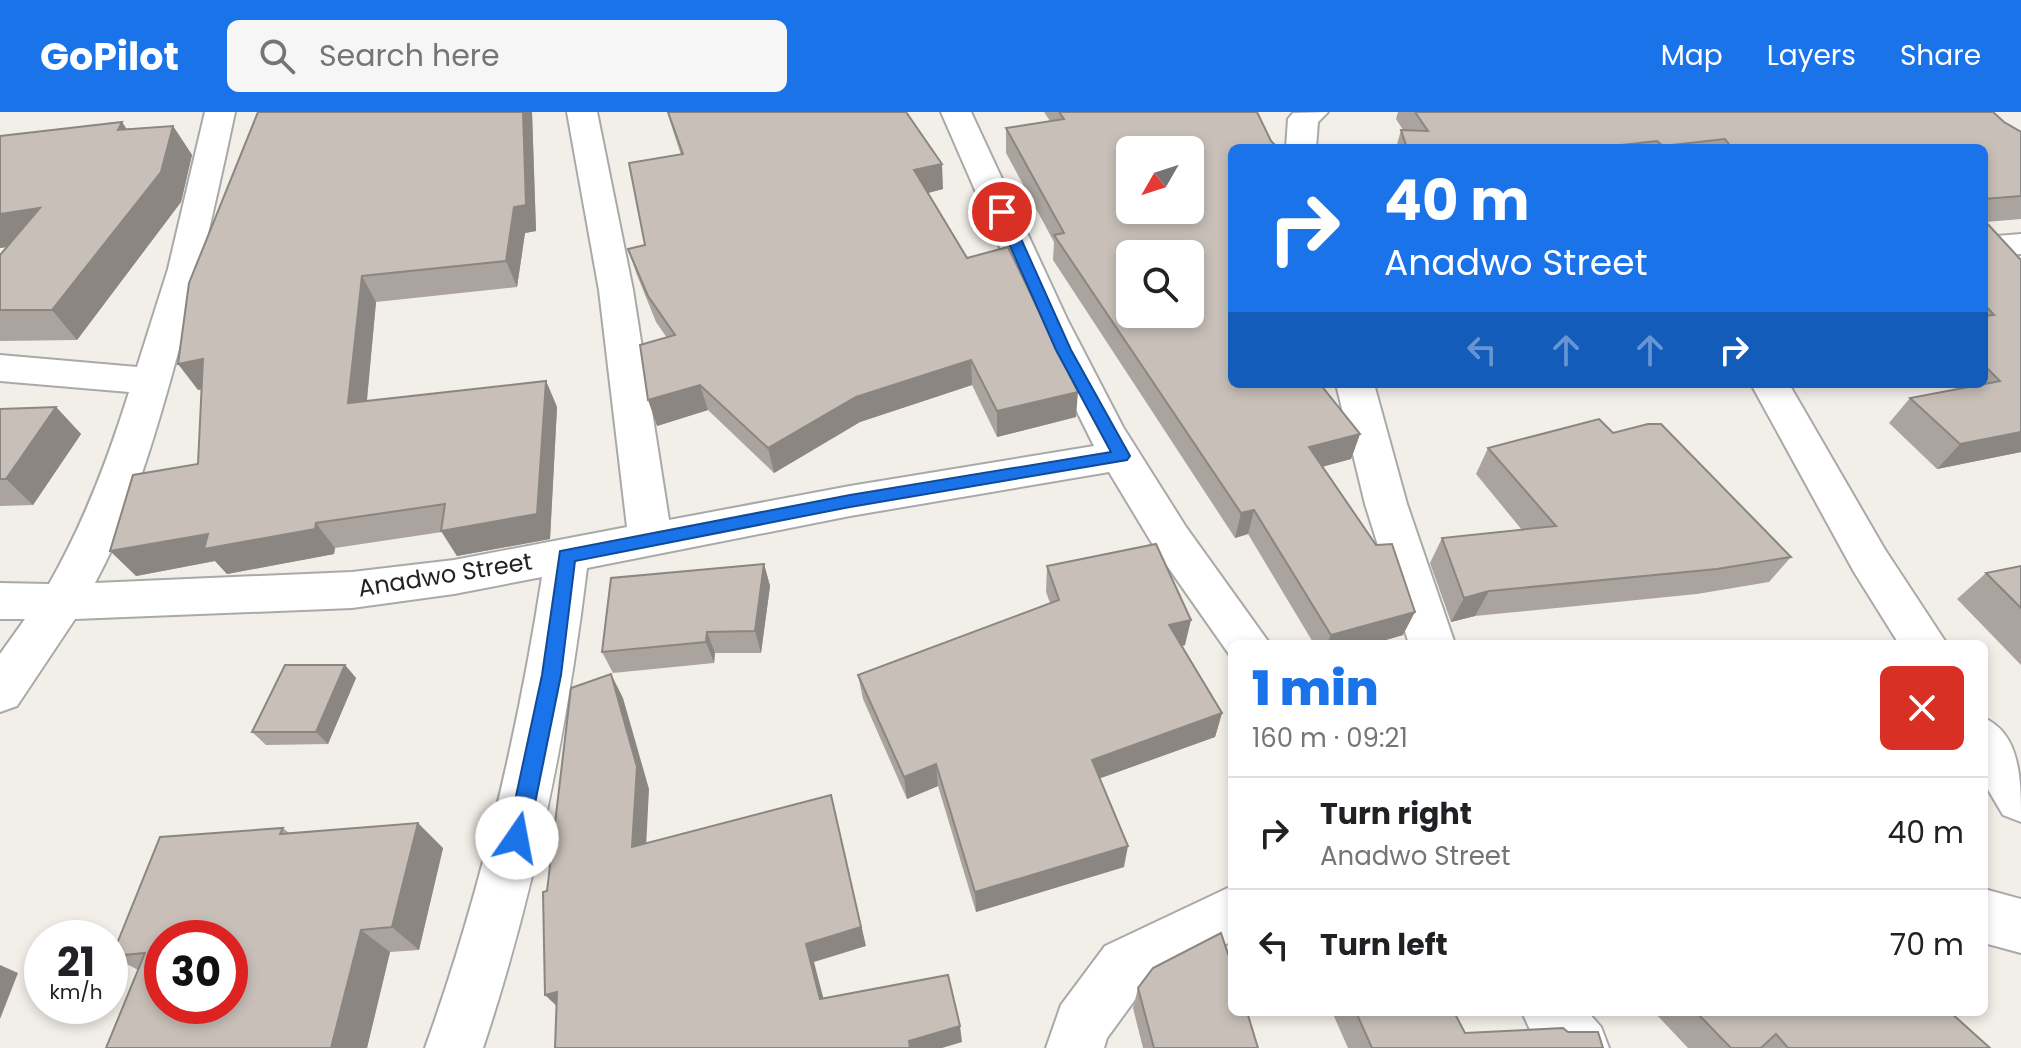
<!DOCTYPE html>
<meta charset="utf-8">
<style>
:root{--surface:#fff;--page:#f6f6f6;--text:#202124;--muted:#757577;--line:#e0e0e0;--accent:#1a73e8}
body{margin:0;font-family:Poppins,sans-serif;background:var(--page);color:var(--text);height:100vh;display:flex;flex-direction:column;font-size:30px;white-space:nowrap}
*{box-sizing:border-box;margin:0}
p{font-size:26px;color:var(--muted)}
.icon{flex:none;width:44px;height:44px;fill:none;stroke:currentColor;stroke-width:2;stroke-linecap:round;stroke-linejoin:round}
.map{position:relative;flex:1;overflow:hidden}
.details{position:absolute;left:1228px;top:528px;width:760px;height:376px;display:flex;flex-direction:column;background:var(--surface);border-radius:12px;box-shadow:0 4px 12px #0003}
.details>*{flex:none}
.guide{position:absolute;left:1228px;top:32px;width:760px;height:244px;border-radius:12px;box-shadow:0 4px 12px #0003;background:#1a73e8;color:#fff;overflow:hidden}
.needle{width:52px;rotate:231deg}
.buttons{position:absolute;left:1116px;top:24px;display:grid;gap:16px}
.buttons a{display:grid;place-items:center;width:88px;height:88px;border-radius:12px;background:var(--surface);box-shadow:0 4px 12px #0003;font-size:40px}
.speed{position:absolute;left:24px;top:808px;display:flex;gap:16px;font-size:40px;font-weight:700;text-align:center}
.speed>*{display:grid;place-content:center;width:104px;height:104px;border-radius:50%;background:var(--surface);box-shadow:0 4px 12px #0003;line-height:1}
.speed small{font-size:20px;font-weight:400}
.speed .limit{border:12px solid #d22;background:#fff;color:#111}
.pin{position:absolute;display:grid;place-items:center;width:68px;height:68px;color:#fff;margin:-34px;border:4px solid #fff;border-radius:50%;box-shadow:0 2px 8px #0007}
.me{position:absolute;width:88px;margin:-44px;rotate:12deg;stroke-linejoin:round;filter:drop-shadow(0 0 6px #0008)}
.turn{display:flex;align-items:center;gap:28px;height:168px;padding:0 24px;font-size:36px}
.turn .icon{width:104px;height:104px;stroke-width:2.5}
.turn b{display:block;font-size:56px;line-height:68px}
.lanes{display:flex;align-items:center;height:76px;padding:0 24px;background:#0003;justify-content:center;gap:40px;direction:ltr}
.lanes .off{opacity:.35}
.round{display:grid;place-items:center;flex:none;width:84px;height:84px;border-radius:12px;background:var(--page)}
.head{display:flex;align-items:center;justify-content:space-between;height:136px;padding:0 24px}
h1{font-size:48px;font-weight:800;line-height:60px;color:var(--accent)}
ul{padding:0;list-style:none}
li{display:flex;align-items:center;gap:24px;height:112px;padding:0 24px;border-top:2px solid var(--line)}
li div{flex:1}
li b{display:block;font-size:30px}
li em{font-style:normal}
header{display:flex;align-items:center;gap:48px;box-sizing:border-box;height:112px;padding:0 40px;background:var(--accent);color:#fff}
header strong{font-size:38px}
nav{display:flex;gap:44px;margin-inline-start:auto;font-size:28px}
.search{width:560px;height:72px;background:var(--page);display:flex;align-items:center;gap:20px;box-sizing:border-box;padding:0 28px;border-radius:12px;color:var(--muted);font-size:30px}
.map>svg:first-child{display:block}
</style>
<header>
<strong>GoPilot</strong>
<div class="search"><svg class="icon" aria-label="search" viewBox="0 0 24 24"><circle cx="10" cy="10" r="6"/><path d="M15 15l6 6"/></svg>Search here</div>
<nav><a>Map</a><a>Layers</a><a>Share</a></nav>
</header>
<div class="map">
<svg width="2021" height="936" viewBox="0 0 2021 936">
<rect width="100%" height="100%" fill="#f2efe9"/>
<g fill="none" stroke-linecap="round" stroke-linejoin="round">
<g stroke="#a9a9a9" stroke-width="4">
<g id="minor">
<path d="M205,0H235C216,90 196,178 171,266C151,337 130,406 95,471L352,460L454,448L627,415L599,178L567,0H597L633,178L669,408L850,374L1094,334L1032,209L941,0H971L1068,209L1123,315L1186,415L1270,532H1232L1231,545L1156,438L1109,360L850,404L587,456C567,620 535,779 483,936H425C480,783 517,626 542,465L454,482L352,496L75,507L17,594L0,600V542L25,507H0V471L49,472C84,411 108,347 129,280L0,269V243L137,255L168,157Z"/>
<path d="M1328,0L1318,10L1316,36H1286L1288,7L1293,1Z"/>
<path d="M2021,122V142L1984,145V125Z"/>
<path d="M1336,272H1374L1407,392L1455,532H1409L1365,392Z"/>
<path d="M1751,272H1789L1884,436L1947,532H1899L1854,460Z"/>
<path d="M1984,606C2021,622 2021,669 2021,710L2003,703L1984,671Z"/>
<path d="M1232,774V829L1145,874L1107,926L1104,936H1046L1061,893L1105,834Z"/>
<path d="M1984,777L2021,787V841L1984,831Z"/>
<path d="M1522,900H1588L1601,915L1609,936H1543L1531,920Z"/>
</g>
</g>
<use href="#minor" fill="#fff" fill-rule="evenodd"/>
</g>
<g fill="#aba49e">
<path d="M258,0H532L536,119L525,121L517,175L376,190L367,289L546,269L557,295L550,427L457,444L442,420L335,436L334,442L227,462L215,449L136,464L198,352L202,277L198,278Z"/>
<path d="M667,0H906L943,77L928,81L967,146L1076,305L997,325L972,273L860,310L774,361L708,298L657,314L667,226L656,210L637,163L628,137L645,133L681,43Z"/>
<path d="M1044,0H1257L1232,272L1360,322L1351,347L1322,355L1403,523L1372,532H1314L1248,422L1235,426L1053,148L1054,130L1006,41V16L1050,9Z"/>
<path d="M1398,0H1993L2004,10L2021,20V107L1986,110L2021,340L1937,357L1889,311L1910,286L1959,277L1955,272H1984V36H1396L1401,18H1403L1396,7Z"/>
<path d="M173,14L192,43L181,90L77,228L0,229V143L7,135L0,136V24Z"/>
<path d="M56,295L81,322L33,393L0,394V297Z"/>
<path d="M1613,321L1791,445L1769,470L1697,482L1475,504L1451,510L1430,451L1442,426L1522,418L1476,362L1488,336Z"/>
<path d="M764,452L770,474L761,541H715L714,551L613,561L602,540Z"/>
<path d="M1047,454L1185,533L1182,534L1222,601L1215,625L1100,666L1124,755L976,800L938,674L907,687L863,587L858,563L1050,491L1046,480Z"/>
<path d="M2021,454V553L1957,487L1986,461Z"/>
<path d="M345,553L356,566L328,632L266,633L252,620Z"/>
<path d="M283,716L289,721L443,736L419,838L390,840L367,936H106L138,858L112,844Z"/>
<path d="M1138,876L1258,936H1143L1133,896Z"/>
<path d="M1332,900H1454L1465,921L1568,920L1603,936H1348Z"/>
<path d="M1654,900H1950L1990,936H1688Z"/>
</g>
<g fill="#8b8681">
<path d="M523,0H532L536,119L525,121L517,175L506,149Z"/>
<path d="M122,10L142,39L118,18Z"/>
<path d="M173,14L192,43L181,90L77,228L52,198Z"/>
<path d="M942,52L943,77L916,84L914,58Z"/>
<path d="M40,96L63,126L0,136V102Z"/>
<path d="M362,164L376,190L364,317L348,291Z"/>
<path d="M203,247L222,273L198,278L178,252Z"/>
<path d="M971,248L972,273L860,310L774,361L768,336L856,285Z"/>
<path d="M546,269L557,295L550,427L457,444L441,419Z"/>
<path d="M700,273L708,298L657,314L648,288Z"/>
<path d="M1078,280L1076,305L997,325V299Z"/>
<path d="M56,295L81,322L33,393L6,367Z"/>
<path d="M2021,320V340L1937,357L1960,332Z"/>
<path d="M1360,322L1351,347L1302,360L1309,335Z"/>
<path d="M1254,398L1248,422L1235,426L1241,401Z"/>
<path d="M316,411L335,436L334,442L227,462L215,449L136,464L110,439L208,422Z"/>
<path d="M764,452L770,474L761,541L755,519Z"/>
<path d="M1489,479L1475,504L1451,510L1464,486Z"/>
<path d="M1415,500L1403,523L1372,532H1327L1331,523Z"/>
<path d="M1191,508L1185,533L1164,538L1169,513Z"/>
<path d="M707,520L715,541L714,551L706,530Z"/>
<path d="M345,553L356,566L328,632L316,620Z"/>
<path d="M611,562L623,586L649,677L645,756L632,735Z"/>
<path d="M1222,601L1215,625L1090,670L1092,648Z"/>
<path d="M936,652L938,674L907,687L904,665Z"/>
<path d="M831,683L866,834L814,850L828,904L820,887L806,832Z"/>
<path d="M418,711L443,736L419,838L392,815Z"/>
<path d="M1128,734L1124,755L976,800L975,780Z"/>
<path d="M361,818L390,840L367,936H331Z"/>
<path d="M0,853L18,861L0,907Z"/>
<path d="M557,880L563,900L545,883Z"/>
<path d="M960,914L962,930L942,936H910L909,929Z"/>
</g>
<g fill="#c7bfb8" stroke="#8b8681" stroke-width="2" fill-rule="evenodd">
<path d="M258,0H523L526,93L514,95L506,149L362,164L348,291L546,269L537,402L441,419L445,392L316,411L315,417L204,437L208,422L110,439L133,363L198,352L203,247L178,252L189,171Z"/>
<path d="M668,0H906L942,52L914,58L967,146L1008,135L1078,280L997,299L971,248L856,285L768,336L700,273L648,288L640,233L675,223L648,184L628,137L645,133L629,51L683,42Z"/>
<path d="M1059,0H1257L1271,29L1278,36H1232V272H1320L1360,322L1309,335L1376,433L1392,432L1415,500L1331,523L1254,398L1241,401L1054,123L1064,121L1006,16L1064,7ZM1130,38H1190V98H1130ZM1130,142H1190V202H1130Z"/>
<path d="M1415,0H1993L2004,10L2021,20V84L1984,87V36H1732L1725,27L1663,34L1657,29L1594,36H1407L1401,18L1428,19Z"/>
<path d="M122,10L118,18L173,14L161,60L52,198H0V143L40,96L0,102V24Z"/>
<path d="M1984,108L2021,148V320L1960,332L1910,286L2000,269L1984,253V204L1994,203L1984,192Z"/>
<path d="M56,295L6,367H0V297Z"/>
<path d="M1599,307L1613,321L1648,312H1661L1791,445L1717,457L1489,479L1464,486L1442,426L1556,414L1488,336Z"/>
<path d="M1156,432L1191,508L1169,513L1222,601L1092,648L1128,734L975,780L936,652L904,665L858,563L1059,488L1047,454Z"/>
<path d="M764,452L755,519L707,520L706,530L602,540L611,466Z"/>
<path d="M2021,454V496L1986,461Z"/>
<path d="M285,553H345L316,620H252Z"/>
<path d="M611,562L637,655L632,735L831,683L861,815L806,832L820,887L948,863L960,914L909,929L910,936H555L557,880L545,883L543,780L547,779L571,576Z"/>
<path d="M418,711L392,815L361,818L331,936H106L145,841L112,844L160,725L283,716L280,722ZM162,826H230V894H162Z"/>
<path d="M1221,821L1232,854V900H1247L1258,936H1154L1138,876L1153,856Z"/>
<path d="M1356,900H1454L1465,921L1563,916L1568,920H1598L1603,936H1372Z"/>
<path d="M1696,900H1950L1990,936H1788L1776,922L1761,936H1731Z"/>
</g>
<path fill="#1a73e8" stroke="#114b97" stroke-width="2" d="M1002,96L1009,100L1071,238L1130,344L1127,348L850,395L575,449L561,563L528,726L525,733L517,736L510,733L507,726L542,563L560,439L850,383L1111,340L1056,238L995,100Z"/>
<g text-anchor="middle" stroke-width="8" stroke-linejoin="round" paint-order="stroke">
<g font-size="24" fill="#222" stroke="#fff">
<text transform="translate(445 463) rotate(-9)" y="8">Anadwo Street</text>
</g>
</g>
</svg>
<div class="buttons">
<a><svg class="needle" viewBox="-14 -14 28 28"><path d="M0-13l5 13h-10z" fill="#e53935"/><path d="M0 13l5-13h-10z" fill="#757577"/></svg></a>
<a><svg class="icon" aria-label="search" viewBox="0 0 24 24"><circle cx="10" cy="10" r="6"/><path d="M15 15l6 6"/></svg></a>
</div>
<div class="speed"><div>21<small>km/h</small></div><div class="limit">30</div></div>
<div class="pin" style="left:1002px;top:100px;background:#d93025"><svg class="icon" aria-label="arrive" viewBox="0 0 24 24"><path d="M6 21V4h12l-3 4 3 4H6"/></svg></div>
<svg class="me" style="left:517px;top:726px" viewBox="-20 -20 40 40"><circle r="19" fill="#fff"/><path d="M0-13L10 11 0 6-10 11z" fill="#1a73e8"/></svg>
<div class="guide">
<div class="turn"><svg class="icon" aria-label="right" viewBox="0 0 24 24"><path d="M7 20v-9h11M14 6l5 5-5 5"/></svg><div><b>40 m</b>Anadwo Street</div></div>
<div class="lanes"><svg class="icon off" aria-label="left" viewBox="0 0 24 24"><path d="M17 20v-9H6M10 6l-5 5 5 5"/></svg><svg class="icon off" aria-label="ahead" viewBox="0 0 24 24"><path d="M12 20V5M6 11l6-6 6 6"/></svg><svg class="icon off" aria-label="ahead" viewBox="0 0 24 24"><path d="M12 20V5M6 11l6-6 6 6"/></svg><svg class="icon" aria-label="right" viewBox="0 0 24 24"><path d="M7 20v-9h11M14 6l5 5-5 5"/></svg></div>
</div>
<section class="details">
<div class="head"><div><h1>1 min</h1><p>160 m · 09:21</p></div><a class="round" style="background:#d93025;color:#fff"><svg class="icon" aria-label="close" viewBox="0 0 24 24"><path d="M6 6l12 12M18 6L6 18"/></svg></a></div>
<ul>
<li><svg class="icon" aria-label="right" viewBox="0 0 24 24"><path d="M7 20v-9h11M14 6l5 5-5 5"/></svg><div><b>Turn right</b><p>Anadwo Street</p></div><em>40 m</em></li>
<li><svg class="icon" aria-label="left" viewBox="0 0 24 24"><path d="M17 20v-9H6M10 6l-5 5 5 5"/></svg><div><b>Turn left</b></div><em>70 m</em></li>
</ul>
</section>
</div>
